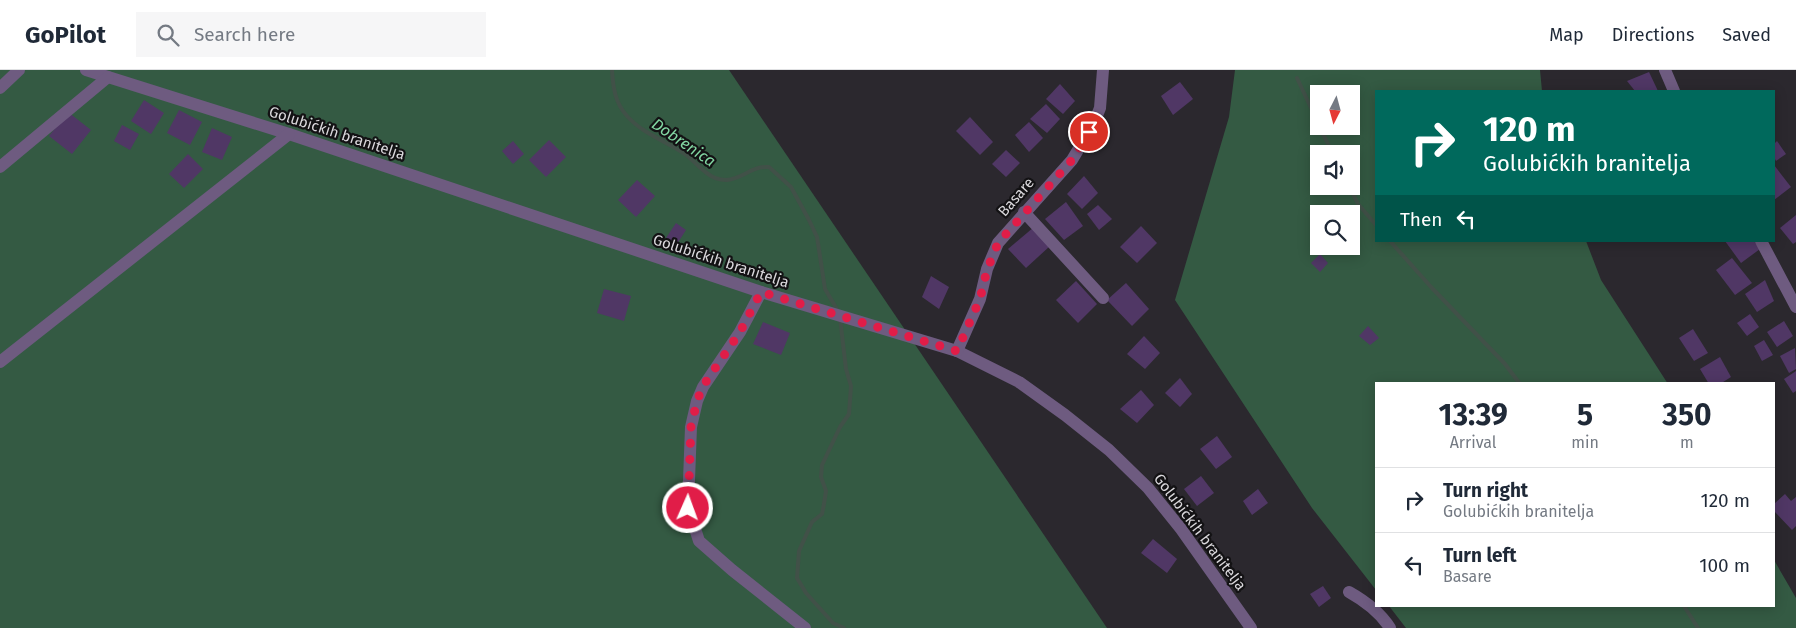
<!DOCTYPE html>
<meta charset="utf-8">
<style>
:root{--surface:#fff;--page:#f6f6f7;--text:#1f2937;--muted:#747a83;--line:#e0e1e3}
body{margin:0;font-family:"Fira Sans",sans-serif;background:var(--page);color:var(--text);height:100vh;display:flex;flex-direction:column;font-size:19px;white-space:nowrap}
*{box-sizing:border-box;margin:0}
p{font-size:16px;color:var(--muted)}
.icon{flex:none;width:28px;height:28px;fill:none;stroke:currentColor;stroke-width:2;stroke-linecap:round;stroke-linejoin:round}
.map{position:relative;flex:1;overflow:hidden}
.drawer{position:absolute;left:1375px;top:312px;width:400px;height:225px;display:flex;flex-direction:column;background:var(--surface);border-radius:0px;box-shadow:0 2px 12px #0003}
.drawer>*{flex:none}
.banner{position:absolute;left:1375px;top:20px;width:400px;height:152px;border-radius:0px;box-shadow:0 2px 12px #0003;background:#00695c;color:#fff;overflow:hidden}
.needle{width:32px;rotate:186deg}
.tools{position:absolute;left:1310px;top:15px;display:grid;gap:10px}
.tools a{display:grid;place-items:center;width:50px;height:50px;border-radius:0px;background:var(--surface);box-shadow:0 2px 12px #0003;font-size:25px}
.pin{position:absolute;display:grid;place-items:center;width:42px;height:42px;color:#fff;margin:-21px;border:2px solid #fff;border-radius:50%;box-shadow:0 1px 5px #0007}
.me{position:absolute;width:55px;margin:-28px;rotate:2deg;stroke-linejoin:round;filter:drop-shadow(0 0 4px #0008)}
.turn{display:flex;align-items:center;gap:18px;height:105px;padding:0 25px;font-size:22px}
.turn .icon{width:65px;height:65px;stroke-width:2.5}
.turn b{display:block;font-size:35px;line-height:42px}
.then{display:flex;align-items:center;height:48px;padding:0 25px;background:#0003;gap:10px;font-size:19px}
.eta{display:flex;justify-content:space-evenly;align-items:center;height:85px;text-align:center}
.eta b{font-size:30px;font-weight:700;line-height:35px}
ul{padding:0;list-style:none}
li{display:flex;align-items:center;gap:15px;height:65px;padding:0 25px;border-top:1px solid var(--line)}
li div{flex:1}
li b{display:block;font-size:19px}
li em{font-style:normal}
header{display:flex;align-items:center;gap:30px;box-sizing:border-box;height:70px;padding:0 25px;background:var(--surface);border-bottom:1px solid var(--line)}
header strong{font-size:24px}
nav{display:flex;gap:28px;margin-inline-start:auto;font-size:18px}
.search{width:350px;height:45px;background:var(--page);display:flex;align-items:center;gap:12px;box-sizing:border-box;padding:0 18px;border-radius:0px;color:var(--muted);font-size:19px}
.map>svg:first-child{display:block}
</style>
<header>
<strong>GoPilot</strong>
<div class="search"><svg class="icon" aria-label="search" viewBox="0 0 24 24"><circle cx="10" cy="10" r="6"/><path d="M15 15l6 6"/></svg>Search here</div>
<nav><a>Map</a><a>Directions</a><a>Saved</a></nav>
</header>
<div class="map">
<svg width="1796" height="558" viewBox="0 0 1796 558">
<rect width="100%" height="100%" fill="#2b282e"/>
<g fill="#345a43" fill-rule="evenodd">
<path d="M0,0H729L1107,558H0Z"/>
<path d="M1235,0H1540L1542,21H1376V171H1586L1601,210L1668,314H1376V520L1312,438L1175,230L1229,47ZM1319,24H1351V56H1319ZM1319,84H1351V116H1319ZM1319,144H1351V176H1319Z"/>
<path d="M1774,490L1796,528V558H1406L1389,536H1774Z"/>
</g>
<g fill="none" stroke-linecap="round" stroke-linejoin="round">
<g stroke="#415148" stroke-width="4">
<path d="M612,0C613,17 615,33 627,46C643,64 666,71 685,84C695,91 703,103 715,108C718,109 723,110 726,110C743,109 751,96 769,97L791,117L809,150L817,167L825,219L838,241"/>
<path d="M1297,8L1319,55"/>
<path d="M1319,56L1333,84"/>
<path d="M1349,116L1358,134L1376,155"/>
<path d="M1390,171L1431,217L1505,294L1520,314"/>
<path d="M840,248L846,299L851,316L849,344L840,357L822,395L821,407L826,421L824,434L822,444L812,452L799,481L797,508L806,523L833,553L844,558"/>
<path d="M1684,536L1698,558"/>
</g>
</g>
<g fill="#503765">
<path d="M1649,2L1658,21H1635L1627,11Z"/>
<path d="M1180,12L1193,29L1173,45L1161,26Z"/>
<path d="M1060,14L1075,31L1063,44L1046,29Z"/>
<path d="M144,30L164,43L151,64L131,51Z"/>
<path d="M1046,34L1060,49L1047,63L1030,49Z"/>
<path d="M179,40L202,52L190,75L167,63Z"/>
<path d="M68,42L91,60L72,84L49,66Z"/>
<path d="M970,47L993,72L980,85L956,61Z"/>
<path d="M1029,52L1043,68L1029,82L1015,65Z"/>
<path d="M122,55L139,64L130,80L114,71Z"/>
<path d="M212,58L232,67L222,90L202,82Z"/>
<path d="M549,70L566,87L546,107L529,90Z"/>
<path d="M513,71L524,84L513,94L502,81Z"/>
<path d="M1777,71L1786,84L1776,91L1774,87V74Z"/>
<path d="M1006,80L1020,93L1006,107L992,94Z"/>
<path d="M188,84L203,99L184,118L169,104Z"/>
<path d="M1774,95L1791,117L1774,130Z"/>
<path d="M1084,106L1098,123L1082,139L1067,124Z"/>
<path d="M637,110L655,126L636,147L618,130Z"/>
<path d="M1066,132L1083,156L1064,170L1045,149Z"/>
<path d="M1098,135L1112,149L1099,160L1087,144Z"/>
<path d="M1796,145V172L1793,174L1780,158Z"/>
<path d="M676,153L686,160L677,174L666,168Z"/>
<path d="M1141,156L1157,173L1137,193L1120,177Z"/>
<path d="M1034,157L1050,176L1026,198L1008,179Z"/>
<path d="M1725,171H1754L1760,179L1741,193Z"/>
<path d="M1320,184L1328,193L1320,202L1311,193Z"/>
<path d="M1732,188L1752,213L1735,225L1716,200Z"/>
<path d="M931,206L949,217L939,239L922,227Z"/>
<path d="M1765,210L1774,231L1757,242L1745,224Z"/>
<path d="M1076,211L1097,234L1078,253L1056,230Z"/>
<path d="M1126,213L1149,239L1132,256L1107,230Z"/>
<path d="M604,219L631,226L624,251L597,243Z"/>
<path d="M1750,244L1759,257L1747,266L1737,253Z"/>
<path d="M1784,251L1793,266L1777,277L1767,262Z"/>
<path d="M763,252L790,263L781,285L753,274Z"/>
<path d="M1368,256L1379,268L1370,275L1359,266Z"/>
<path d="M1693,259L1708,283L1694,291L1679,268Z"/>
<path d="M1144,266L1160,283L1145,299L1127,284Z"/>
<path d="M1764,270L1773,285L1762,291L1754,276Z"/>
<path d="M1795,278L1796,299L1789,303L1780,286Z"/>
<path d="M1720,287L1731,307L1720,314H1709L1700,299Z"/>
<path d="M1796,301V321L1793,323L1784,309Z"/>
<path d="M1180,308L1192,324L1180,337L1165,323Z"/>
<path d="M1141,320L1154,335L1137,353L1120,339Z"/>
<path d="M1217,366L1232,387L1216,399L1200,379Z"/>
<path d="M1201,406L1214,423L1197,436L1184,419Z"/>
<path d="M1258,419L1268,433L1252,445L1243,431Z"/>
<path d="M1785,424L1791,431L1796,427V456L1792,460L1774,441V434Z"/>
<path d="M1153,469L1177,489L1167,503L1141,483Z"/>
<path d="M1323,516L1331,528L1319,537L1310,524Z"/>
</g>
<g fill="none" stroke-linecap="round" stroke-linejoin="round">
<g stroke="#6e5b80" stroke-width="12">
<path d="M86,0L289,64L761,222L957,281L1019,312L1065,345L1109,380L1148,418L1181,459L1251,558"/>
<path d="M1665,0L1674,21"/>
<path d="M0,18L19,0"/>
<path d="M0,97L108,7"/>
<path d="M1024,142L1103,228"/>
<path d="M1761,171L1796,237"/>
<path d="M761,222L740,262L703,317L697,331L691,357L688,437L699,471L732,500L805,558"/>
<path d="M957,281L980,229L987,199L998,173L1072,90L1094,53L1100,38L1103,0"/>
<path d="M0,292L289,64"/>
<path d="M1349,522C1365,531 1380,542 1390,558"/>
</g>
</g>
<g fill="none" stroke-linecap="round" stroke-linejoin="round">
<path stroke="#e11d48" stroke-width="9" stroke-dasharray="0 16.2" d="M688,438L691,357L697,331L703,316L740,262L761,222L957,281L980,229L987,200L998,173L1072,90L1089,62"/>
</g>
<g text-anchor="middle" stroke-width="4.5" stroke-linejoin="round" paint-order="stroke">
<g font-size="15" fill="#dad8dc" stroke="#131214">
<text transform="translate(337 63) rotate(18)" y="5">Golubićkih branitelja</text>
<text transform="translate(1016 127) rotate(-49)" y="5">Basare</text>
<text transform="translate(721 191) rotate(18)" y="5">Golubićkih branitelja</text>
<text transform="translate(1200 462) rotate(53)" y="5">Golubićkih branitelja</text>
</g>
<g font-size="16" font-style="italic" fill="#82d6a2" stroke="#131214">
<text transform="translate(684 72) rotate(34)" y="6">Dobrenica</text>
</g>
</g>
</svg>
<div class="tools">
<a><svg class="needle" viewBox="-14 -14 28 28"><path d="M0-13l5 13h-10z" fill="#e53935"/><path d="M0 13l5-13h-10z" fill="#747a83"/></svg></a>
<a><svg class="icon" aria-label="sound" viewBox="0 0 24 24"><path d="M4 9h4l5-4v14l-5-4H4zM17 9q2 3 0 6"/></svg></a>
<a><svg class="icon" aria-label="search" viewBox="0 0 24 24"><circle cx="10" cy="10" r="6"/><path d="M15 15l6 6"/></svg></a>
</div>
<div class="pin" style="left:1089px;top:62px;background:#d93025"><svg class="icon" aria-label="arrive" viewBox="0 0 24 24"><path d="M6 21V4h12l-3 4 3 4H6"/></svg></div>
<svg class="me" style="left:688px;top:438px" viewBox="-20 -20 40 40"><circle r="17" fill="#e11d48" stroke="#fff" stroke-width="3"/><path d="M0-11L8 9 0 5-8 9z" fill="#fff"/></svg>
<div class="banner">
<div class="turn"><svg class="icon" aria-label="right" viewBox="0 0 24 24"><path d="M7 20v-9h11M14 6l5 5-5 5"/></svg><div><b>120 m</b>Golubićkih branitelja</div></div>
<div class="then">Then<svg class="icon" aria-label="left" viewBox="0 0 24 24"><path d="M17 20v-9H6M10 6l-5 5 5 5"/></svg></div>
</div>
<section class="drawer">
<div class="eta">
<div><b>13:39</b><p>Arrival</p></div>
<div><b>5</b><p>min</p></div>
<div><b>350</b><p>m</p></div>
</div>
<ul>
<li><svg class="icon" aria-label="right" viewBox="0 0 24 24"><path d="M7 20v-9h11M14 6l5 5-5 5"/></svg><div><b>Turn right</b><p>Golubićkih branitelja</p></div><em>120 m</em></li>
<li><svg class="icon" aria-label="left" viewBox="0 0 24 24"><path d="M17 20v-9H6M10 6l-5 5 5 5"/></svg><div><b>Turn left</b><p>Basare</p></div><em>100 m</em></li>
</ul>
</section>
</div>
